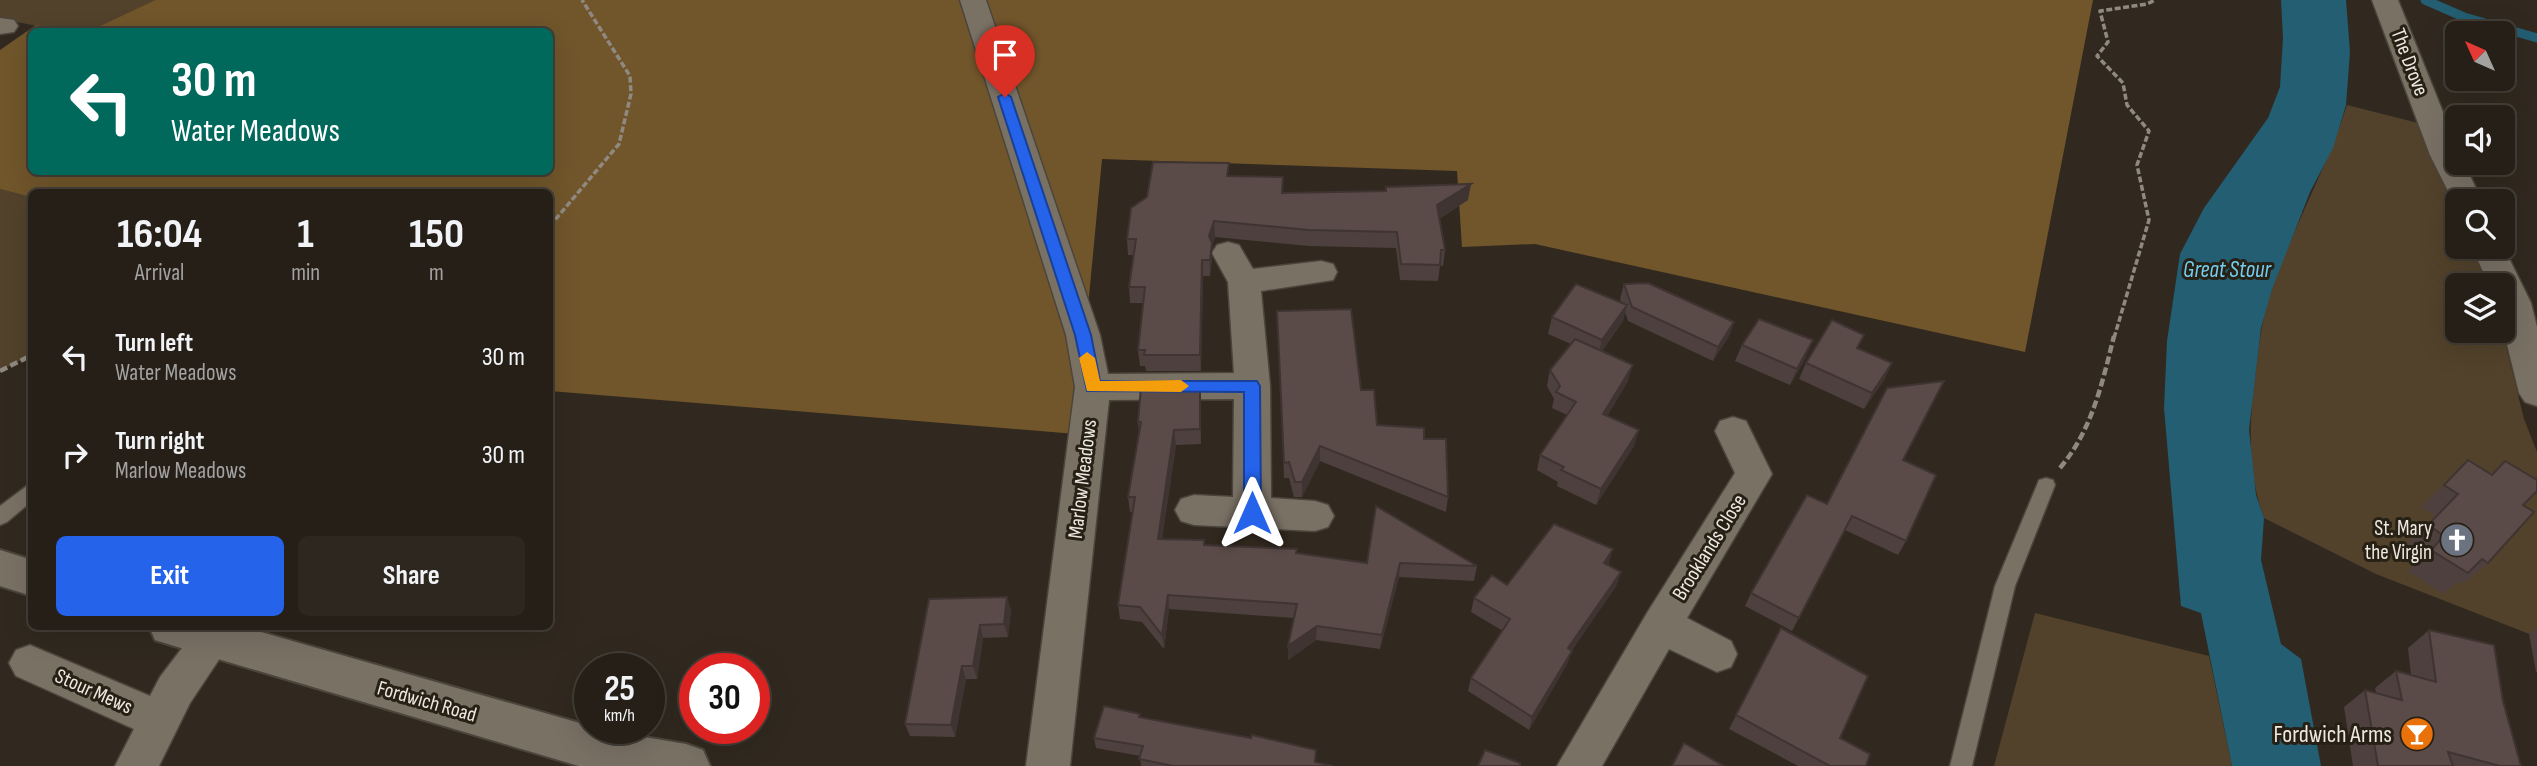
<!DOCTYPE html>
<style>
:root{--surface:#251f17;--page:#2d2720;--text:#f1f3f6;--muted:#a3a2a1;--line:#423d36;--accent:#2563eb}
body{margin:0;font-family:"Sofia Sans Condensed",sans-serif;background:var(--page);color:var(--text);height:100vh;display:flex;flex-direction:column;font-size:26px;white-space:nowrap}
*{box-sizing:border-box;margin:0}
p{font-size:23px;color:var(--muted)}
.icon{flex:none;width:38px;height:38px;fill:none;stroke:currentColor;stroke-width:2;stroke-linecap:round;stroke-linejoin:round}
.map{position:relative;flex:1;overflow:hidden}
.details{position:absolute;left:28px;top:189px;width:525px;height:441px;display:flex;flex-direction:column;background:var(--surface);border-radius:10px;box-shadow:0 7px 28px #0002,0 0 0 2px var(--line)}
.details>*{flex:none}
.banner{position:absolute;left:28px;top:28px;width:525px;height:147px;border-radius:10px;box-shadow:0 7px 28px #0002,0 0 0 2px var(--line);background:#00695c;color:#fff;overflow:hidden}
.needle{width:46px;rotate:315deg}
.fabs{position:absolute;left:2445px;top:21px;display:grid;gap:14px}
.fabs a{display:grid;place-items:center;width:70px;height:70px;border-radius:10px;background:var(--surface);box-shadow:0 7px 28px #0002,0 0 0 2px var(--line);font-size:35px}
.speed{position:absolute;left:574px;top:653px;display:flex;gap:14px;font-size:35px;font-weight:700;text-align:center}
.speed>*{display:grid;place-content:center;width:91px;height:91px;border-radius:50%;background:var(--surface);box-shadow:0 7px 28px #0002,0 0 0 2px var(--line);line-height:1}
.speed small{font-size:18px;font-weight:400}
.speed .limit{border:10px solid #d22;background:#fff;color:#111}
.pin{position:absolute;display:grid;place-items:center;width:60px;height:60px;color:#fff;margin:-72px -30px;border-radius:50% 50% 50% 0;rotate:-45deg;box-shadow:0 0 7px #0007}
.pin .icon{rotate:45deg}
.me{position:absolute;width:77px;margin:-38px;rotate:0deg;stroke-linejoin:round;filter:drop-shadow(0 0 5px #0008)}
.turn{display:flex;align-items:center;gap:24px;height:147px;padding:0 28px;font-size:32px}
.turn .icon{width:91px;height:91px;stroke-width:2.5}
.turn b{display:block;font-size:49px;line-height:60px}
.eta{display:flex;justify-content:space-evenly;align-items:center;height:119px;text-align:center}
.eta b{font-size:42px;font-weight:700;line-height:49px}
.cta{display:flex;gap:14px;margin-top:auto;padding:14px 28px}
.cta a{flex:1;height:80px;border-radius:10px;background:var(--accent);color:#fff;font-size:28px;font-weight:700;line-height:80px;text-align:center}
.cta a+a{background:var(--page);color:var(--text)}
ul{padding:0;list-style:none}
li{display:flex;align-items:center;gap:21px;height:98px;padding:0 28px}
li div{flex:1}
li b{display:block;font-size:26px}
li em{font-style:normal}
.map>svg:first-child{display:block}
</style>
<div class="map">
<svg width="2537" height="766" viewBox="0 0 2537 766">
<rect width="100%" height="100%" fill="#31291f"/>
<g fill="#52422b">
<path d="M0,0H155L90,32L64,31L0,19Z"/>
<path d="M2347,105L2422,124L2457,211V247H2473L2489,285H2457V331H2502L2524,419L2537,452V637L2376,574L2264,518C2249,477 2249,435 2253,392C2258,357 2260,322 2272,288C2294,225 2327,168 2347,105Z"/>
<path d="M0,189L32,197L31,355L0,371Z"/>
<path d="M2035,613L2209,656L2232,766H1994Z"/>
</g>
<path fill="#71562b" d="M155,0H2093L2025,352L1535,244L1462,247L1457,171L1102,159L1076,434L550,391V192H32L31,197L0,189V50L36,25L64,31L32,32V172H550V32L90,31Z"/>
<path fill="#235e73" d="M2281,0H2346L2350,52L2346,105L2333,148L2310,192L2272,289L2261,328L2249,430L2256,495L2264,518L2261,560L2281,644L2301,659L2321,766H2232L2201,613L2181,606L2164,408L2167,341L2180,254L2204,208L2268,118L2280,87L2283,38Z"/>
<g fill="none" stroke-linecap="round" stroke-linejoin="round">
<path stroke="#235e73" stroke-width="9" d="M2425,0L2464,17L2537,38"/>
<g stroke="#4c453c" stroke-width="3">
<g id="service">
<path d="M2046,478L2053,480L2055,485L2015,586L1972,766H1950L1995,586L2037,485L2039,480Z"/>
<path d="M32,482V501L7,522L0,525V506Z"/>
</g>
</g>
<g stroke="#4c453c" stroke-width="3">
<g id="minor">
<path d="M960,0H986L1100,335L1108,374L1234,373L1228,282L1212,253L1217,245L1228,242L1239,245L1253,269L1321,261L1333,264L1337,272L1333,280L1261,291L1270,386L1271,498L1315,501L1328,505L1334,516L1328,527L1315,531L1194,525L1181,521L1175,510L1181,499L1194,495L1233,497L1234,399L1109,400L1070,766H1026L1075,387L1066,335Z"/>
<path d="M2372,0H2398L2457,147V163H2464L2482,201H2457V209L2430,155Z"/>
<path d="M0,18L14,20L18,26L14,32L0,34Z"/>
<path d="M2502,244L2531,303L2537,327V406L2525,402L2519,393L2502,324V285H2489L2472,247H2502Z"/>
<path d="M1733,417L1746,421L1772,474L1687,618L1731,641L1737,654L1731,667L1717,672L1669,649L1602,766H1557L1647,613L1735,473L1715,431L1720,421Z"/>
<path d="M198,627L224,626L232,640L190,703L159,766H115L134,729L16,676L9,663L16,650L30,645L150,696L160,677Z"/>
</g>
</g>
<g stroke="#4c453c" stroke-width="4">
<g id="tertiary">
<path d="M0,550L32,560V596L0,586Z"/>
<path d="M149,626H240L590,726V728L686,744L703,750L710,766H579L171,645L155,640Z"/>
</g>
</g>
<g stroke="#908981" stroke-width="3.5" stroke-dasharray="6 2.5" stroke-linecap="butt">
<path d="M550,226L619,144L631,94L630,76L582,0"/>
<path d="M2114,338L2149,220L2137,165L2149,131L2127,105L2123,83L2097,56L2108,42L2100,11L2147,4L2155,0"/>
</g>
<g stroke="#908981" stroke-width="4.5" stroke-dasharray="8 3.5" stroke-linecap="butt">
<path d="M0,371L32,355"/>
<path d="M2060,468C2092,430 2102,384 2114,336"/>
</g>
<use href="#service" fill="#7a7165" fill-rule="evenodd"/>
<use href="#minor" fill="#7a7165" fill-rule="evenodd"/>
<use href="#tertiary" fill="#7a7165" fill-rule="evenodd"/>
</g>
<g fill="#4d403e">
<path d="M1230,176L1283,193L1385,191L1386,187L1468,200L1439,219L1445,250L1443,266H1440L1438,281L1400,280L1396,248L1309,246L1215,237L1212,246V259L1210,276H1203L1201,371H1146L1145,366H1140L1138,350L1143,303H1130L1129,287L1133,255H1128L1127,239Z"/>
<path d="M1624,284L1734,322L1729,336L1713,361L1628,321L1625,312L1623,321L1602,351L1628,381L1607,416L1634,446L1596,505L1557,486L1558,482L1537,470L1540,455L1567,415L1552,408L1554,399L1547,386L1550,370L1571,344L1548,334L1552,317L1622,303L1620,299Z"/>
<path d="M1277,311L1361,390L1377,425L1424,439L1448,497L1446,512L1320,461L1302,497H1294L1289,478H1284Z"/>
<path d="M1742,345L1806,357L1790,385L1735,361Z"/>
<path d="M1858,348L1892,363L1884,380L1864,409L1799,379L1806,363Z"/>
<path d="M1200,387L1201,444L1176,445L1162,539L1205,545L1296,553L1367,563L1376,506L1477,566L1474,581L1399,577L1380,649L1316,640L1288,660L1294,618L1169,609L1164,649L1142,622L1120,619L1118,605L1132,512H1130L1128,497L1139,433L1138,422Z"/>
<path d="M1903,460L1906,541L1898,555L1845,530L1792,631L1745,606L1751,593L1827,504Z"/>
<path d="M2468,460L2491,474L2505,461L2523,505L2488,563L2463,584L2459,581L2443,594L2408,571L2421,557L2405,547L2435,516L2421,507Z"/>
<path d="M1609,563L1608,565L1621,572L1616,586L1572,650L1567,664L1529,730L1468,691L1471,678L1503,631L1471,612L1474,598L1507,585Z"/>
<path d="M929,599L1011,610L1008,637L983,638L977,679H966L955,737L910,736L905,724Z"/>
<path d="M1781,628L1840,738L1866,766H1798L1729,729Z"/>
<path d="M2537,628V672H2536L2529,634Z"/>
<path d="M2429,630L2500,766H2353L2344,707L2365,690L2376,693L2375,688L2396,671L2411,675L2408,648Z"/>
<path d="M1141,717L1315,762L1333,766H1141L1140,756L1096,748L1094,738Z"/>
</g>
<g fill="#3f3432">
<path d="M1471,184L1468,200L1435,221L1437,205Z"/>
<path d="M1214,221L1215,237L1212,246V259L1210,276L1209,236Z"/>
<path d="M1202,260L1203,276L1201,371L1200,355Z"/>
<path d="M1627,305L1623,321L1598,356L1602,340Z"/>
<path d="M1734,322L1729,336L1713,361L1718,347Z"/>
<path d="M1813,340L1806,357L1790,385L1797,369Z"/>
<path d="M1892,363L1884,380L1864,409L1872,393Z"/>
<path d="M1633,365L1628,381L1599,430L1603,414Z"/>
<path d="M1174,430L1176,445L1160,554L1158,539Z"/>
<path d="M1639,430L1634,446L1596,505L1601,489Z"/>
<path d="M1320,446V461L1302,497V482Z"/>
<path d="M1613,549L1609,563L1600,578L1604,563Z"/>
<path d="M1400,563L1399,577L1380,649L1382,635Z"/>
<path d="M1621,572L1616,586L1564,662L1568,648Z"/>
<path d="M1168,595L1169,609L1164,649L1162,635Z"/>
<path d="M1007,597L1011,610L1008,637L1004,624Z"/>
<path d="M980,625L983,638L977,679L973,666Z"/>
<path d="M1317,626L1316,640L1288,660V646Z"/>
<path d="M1572,651L1567,664L1529,730L1532,717Z"/>
<path d="M962,666L966,679L955,737L951,725Z"/>
</g>
<g fill="#5a4a48" stroke="#3f3432" stroke-width="2">
<path d="M1153,162L1229,163L1227,176L1283,177L1282,193L1386,191V187L1471,184L1437,205L1445,250H1441L1440,265L1401,264L1397,232L1309,230L1214,221L1209,236L1212,243L1210,260H1202L1200,355H1144L1145,350H1138L1145,287H1129L1136,239H1127L1131,208L1147,197Z"/>
<path d="M1648,283L1734,322L1718,347L1632,307L1624,284Z"/>
<path d="M1576,284L1627,305L1602,340L1552,317Z"/>
<path d="M1351,309L1361,390H1374L1377,425L1424,428V439H1446L1448,497L1320,446L1302,482H1295L1289,462L1284,463L1277,311Z"/>
<path d="M1759,319L1813,340L1797,369L1742,345Z"/>
<path d="M1832,320L1864,335L1857,348L1892,363L1872,393L1806,363Z"/>
<path d="M1575,339L1633,365L1603,414L1639,430L1601,489L1561,470L1564,467L1540,455L1576,402L1556,392L1560,386L1550,370Z"/>
<path d="M1944,381L1903,460L1936,475L1906,541L1852,516L1799,618L1751,593L1807,495L1827,504L1887,388Z"/>
<path d="M1141,387H1200V429L1174,430L1158,539L1204,540V545L1297,549L1296,553L1367,563L1376,506L1477,566L1400,563L1382,635L1317,626L1288,646L1297,604L1168,595L1162,635L1140,607L1118,605L1135,497H1128L1141,422H1138Z"/>
<path d="M2468,460L2492,475L2505,461L2537,480V491L2523,505L2534,512L2488,563L2482,559L2468,573L2431,550L2444,536L2428,525L2458,494L2444,485Z"/>
<path d="M1554,524L1613,549L1604,563L1621,572L1568,648L1572,651L1532,717L1471,678L1510,619L1474,598L1492,575L1507,585Z"/>
<path d="M1007,597L1004,624L980,625L973,666H962L951,725L905,724L929,599Z"/>
<path d="M1781,628L1868,676L1840,738L1870,754L1866,766H1830L1736,715Z"/>
<path d="M2429,630L2494,645L2503,701L2521,766H2500L2448,752L2453,766H2378L2365,690L2402,700L2396,671L2436,682Z"/>
<path d="M1104,706L1140,714L1139,717L1251,738L1252,735L1316,750L1315,762L1333,766H1173L1139,759L1143,746L1094,738Z"/>
<path d="M1684,743L1724,766H1672Z"/>
<path d="M1485,750L1520,763V766H1478Z"/>
</g>
<path fill="#2563eb" stroke="#184099" stroke-width="2" d="M1005,93L1011,97L1091,335L1100,381H1257L1260,386L1261,513L1258,518H1246L1244,513V392L1087,391L1075,335L998,97Z"/>
<path fill="#f59e0b" d="M1087,352L1095,358L1100,381L1181,380L1189,386L1181,392L1087,391L1079,358Z"/>
<defs>
<g id="church-disc" transform="scale(1.75)"><circle r="9.5" fill="#6b7280" stroke="#272015"/><path d="M-1.2-6h2.4v3.5h3.3v2.4h-3.3V6h-2.4V-.1h-3.3v-2.4h3.3Z" fill="#fff"/></g>
<g id="bar-disc" transform="scale(1.75)"><circle r="9.5" fill="#e8710a" stroke="#272015"/><path d="M-6-5H6L.8 .8V4.5H3.5V6h-7V4.5H-.8V.8Z" fill="#fff"/></g>
</defs>
<g fill-rule="evenodd">
<use href="#church-disc" x="2457" y="540"/>
<use href="#bar-disc" x="2417" y="734"/>
</g>
<g text-anchor="middle" stroke-width="6" stroke-linejoin="round" paint-order="stroke">
<g font-size="21" fill="#ede8e1" stroke="#272015">
<text transform="translate(2410 62) rotate(69)" y="7">The Drove</text>
<text transform="translate(1082 479) rotate(-83)" y="7">Marlow Meadows</text>
<text transform="translate(1709 547) rotate(-58)" y="7">Brooklands Close</text>
<text transform="translate(94 691) rotate(24)" y="7">Stour Mews</text>
<text transform="translate(427 701) rotate(16)" y="7">Fordwich Road</text>
</g>
<g font-size="21" fill="#ede8e1" stroke="#272015" text-anchor="end">
<text x="2432" y="535">St. Mary<tspan x="2432" dy="24">the Virgin</tspan></text>
</g>
<g font-size="23" font-style="italic" fill="#74cef1" stroke="#272015">
<text x="2227" y="277">Great Stour</text>
</g>
<g font-size="24" fill="#ede8e1" stroke="#272015" text-anchor="end">
<text x="2392" y="742">Fordwich Arms</text>
</g>
</g>
</svg>
<div class="fabs">
<a><svg class="needle" viewBox="-14 -14 28 28"><path d="M0-13l5 13h-10z" fill="#e53935"/><path d="M0 13l5-13h-10z" fill="#a3a2a1"/></svg></a>
<a><svg class="icon" aria-label="sound" viewBox="0 0 24 24"><path d="M4 9h4l5-4v14l-5-4H4zM17 9q2 3 0 6"/></svg></a>
<a><svg class="icon" aria-label="search" viewBox="0 0 24 24"><circle cx="10" cy="10" r="6"/><path d="M15 15l6 6"/></svg></a>
<a><svg class="icon" aria-label="layers" viewBox="0 0 24 24"><path d="M12 4l9 5-9 5-9-5zM3 14l9 5 9-5"/></svg></a>
</div>
<div class="speed"><div>25<small>km/h</small></div><div class="limit">30</div></div>
<div class="pin" style="left:1005px;top:97px;background:#d93025"><svg class="icon" aria-label="arrive" viewBox="0 0 24 24"><path d="M6 21V4h12l-3 4 3 4H6"/></svg></div>
<svg class="me" style="left:1252px;top:513px" viewBox="-20 -20 40 40"><path d="M0-17L14 15 0 8-14 15z" fill="#2563eb" stroke="#fff" stroke-width="4"/></svg>
<div class="banner">
<div class="turn"><svg class="icon" aria-label="left" viewBox="0 0 24 24"><path d="M17 20v-9H6M10 6l-5 5 5 5"/></svg><div><b>30 m</b>Water Meadows</div></div>
</div>
<section class="details">
<div class="eta">
<div><b>16:04</b><p>Arrival</p></div>
<div><b>1</b><p>min</p></div>
<div><b>150</b><p>m</p></div>
</div>
<ul>
<li><svg class="icon" aria-label="left" viewBox="0 0 24 24"><path d="M17 20v-9H6M10 6l-5 5 5 5"/></svg><div><b>Turn left</b><p>Water Meadows</p></div><em>30 m</em></li>
<li><svg class="icon" aria-label="right" viewBox="0 0 24 24"><path d="M7 20v-9h11M14 6l5 5-5 5"/></svg><div><b>Turn right</b><p>Marlow Meadows</p></div><em>30 m</em></li>
</ul>
<div class="cta"><a>Exit</a><a>Share</a></div>
</section>
</div>
